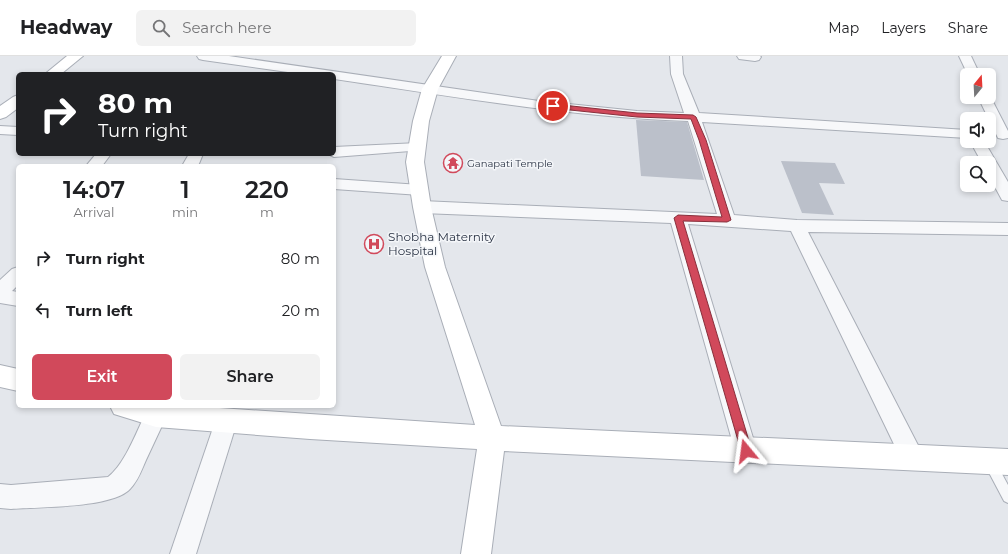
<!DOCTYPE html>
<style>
:root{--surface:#fff;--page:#f2f2f2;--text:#202124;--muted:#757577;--line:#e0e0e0;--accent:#d1495b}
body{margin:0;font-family:Montserrat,sans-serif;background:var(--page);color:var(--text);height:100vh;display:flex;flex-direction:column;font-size:15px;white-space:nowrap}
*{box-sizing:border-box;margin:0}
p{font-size:13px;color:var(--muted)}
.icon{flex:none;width:22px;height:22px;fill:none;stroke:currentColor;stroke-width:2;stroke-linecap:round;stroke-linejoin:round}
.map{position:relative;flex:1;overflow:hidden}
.panel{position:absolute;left:16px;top:108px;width:320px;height:244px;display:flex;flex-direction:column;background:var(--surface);border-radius:6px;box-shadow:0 2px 6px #0003}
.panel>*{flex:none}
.top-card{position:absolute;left:16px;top:16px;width:320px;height:84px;border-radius:6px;box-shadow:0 2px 6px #0003;background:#202124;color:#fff;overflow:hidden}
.needle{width:26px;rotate:18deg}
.buttons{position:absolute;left:960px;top:12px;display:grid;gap:8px}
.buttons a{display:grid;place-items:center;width:36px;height:36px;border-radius:6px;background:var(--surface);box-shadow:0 2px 6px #0003;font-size:20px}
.pin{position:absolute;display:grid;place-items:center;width:34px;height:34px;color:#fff;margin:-17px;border:2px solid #fff;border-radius:50%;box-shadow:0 1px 4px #0007}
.me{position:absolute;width:44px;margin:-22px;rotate:344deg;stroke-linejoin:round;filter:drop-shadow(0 0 3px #0008)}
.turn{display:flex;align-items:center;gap:14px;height:84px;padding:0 16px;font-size:18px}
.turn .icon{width:52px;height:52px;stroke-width:2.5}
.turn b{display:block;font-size:28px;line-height:34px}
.eta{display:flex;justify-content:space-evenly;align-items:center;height:68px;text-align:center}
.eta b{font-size:24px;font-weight:600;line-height:28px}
.primary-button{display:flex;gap:8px;margin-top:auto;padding:8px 16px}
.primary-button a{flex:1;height:46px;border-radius:6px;background:var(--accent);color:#fff;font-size:16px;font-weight:600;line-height:46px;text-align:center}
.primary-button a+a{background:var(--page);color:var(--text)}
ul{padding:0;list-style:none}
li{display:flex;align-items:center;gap:12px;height:52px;padding:0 16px}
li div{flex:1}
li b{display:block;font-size:15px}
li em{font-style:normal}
header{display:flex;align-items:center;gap:24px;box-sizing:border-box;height:56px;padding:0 20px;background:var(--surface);border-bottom:1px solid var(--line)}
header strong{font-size:19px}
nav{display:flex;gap:22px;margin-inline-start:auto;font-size:14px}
.search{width:280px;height:36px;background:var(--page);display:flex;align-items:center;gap:10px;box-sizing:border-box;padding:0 14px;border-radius:6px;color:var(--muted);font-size:15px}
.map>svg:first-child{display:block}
</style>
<header>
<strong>Headway</strong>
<div class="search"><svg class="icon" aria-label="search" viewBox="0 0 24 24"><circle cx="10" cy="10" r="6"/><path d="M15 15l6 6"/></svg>Search here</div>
<nav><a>Map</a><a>Layers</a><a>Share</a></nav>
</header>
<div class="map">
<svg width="1008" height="498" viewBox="0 0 1008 498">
<rect width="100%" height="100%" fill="#e4e7ec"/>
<g fill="#bbc0ca">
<path d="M636,64L687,66L704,124L641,120Z"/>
<path d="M781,105L835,107L845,128L819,127L834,159L802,157Z"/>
</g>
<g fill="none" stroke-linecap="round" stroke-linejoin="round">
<g stroke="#a9aeb7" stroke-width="2">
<path id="lane" d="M991,404L995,405L1008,429V447L1004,445L985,409L987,405Z"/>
</g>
<g stroke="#a9aeb7" stroke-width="2">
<g id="street">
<path d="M197,0H229L539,45L637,55L684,57L671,18L670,0H682L683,18L699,57L967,74V82L702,66L734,159L797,164L1008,167V179L808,176L921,395L925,403L921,411L913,414L905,411L791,175L688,168L757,395L754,403L746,406L738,403L735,395L671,167L422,157L416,155L414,151L416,147L422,145L717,158L688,65C569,61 451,40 334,23V18H302L203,4L199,3Z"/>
<path d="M737,0H760L761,1L759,4L755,5L739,3Z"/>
<path d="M959,0H971L980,19H968Z"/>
<path d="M989,38L1008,75V82L1003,83L998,82L978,41H989Z"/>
<path d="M0,70L18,71V79L0,78Z"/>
<path d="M970,85H984L1008,126V145L1002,144L989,120V107H982Z"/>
<path d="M418,87L423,88L425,91L423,94L334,101L328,98H334V91Z"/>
<path d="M96,98H111L102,110H86Z"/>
<path d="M189,98H203L198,110H182Z"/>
<path d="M334,123L420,129L426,130L428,134L426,138L420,139L334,133Z"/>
<path d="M18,211V229L12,235L18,236V250L0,247V224L12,213Z"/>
<path d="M153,350L164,352L167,359C160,374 153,389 146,404C142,413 138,425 130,433C113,452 38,451 11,453L0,452V428L11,429L108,421C126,407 138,372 148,352Z"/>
<path d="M226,356L234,359L237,366L196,498H170L215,366L218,359Z"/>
</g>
</g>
<g stroke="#a9aeb7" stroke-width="2">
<g id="secondary">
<path d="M67,0H83L61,18H45Z"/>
<path d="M442,0H456L438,33L429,65L424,106L431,151L445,211L501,370L1008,393V419L504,395L491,498H461L477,393L310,383L156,371L114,358L110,350H190L475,369L425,211L413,151L406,106L413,65L422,33Z"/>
<path d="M18,39V52L6,61L0,63V50L13,41Z"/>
<path d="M0,309L18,313V335L0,331Z"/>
</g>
</g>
<use href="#lane" fill="#f7f8fa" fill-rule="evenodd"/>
<use href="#street" fill="#f7f8fa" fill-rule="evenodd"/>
<use href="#secondary" fill="#fff" fill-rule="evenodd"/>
</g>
<path fill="#d1495b" stroke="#882f3b" d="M553,48L637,57L693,59L696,61L706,84L731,164L727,166L683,165L752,395L750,398L746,400L743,398L741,395L674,162L678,159L722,161L699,84L691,63L637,61L551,52V49Z"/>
<defs>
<g id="temple-ring" transform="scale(1)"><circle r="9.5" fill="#f4f6f9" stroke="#d1495b" stroke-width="1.5"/><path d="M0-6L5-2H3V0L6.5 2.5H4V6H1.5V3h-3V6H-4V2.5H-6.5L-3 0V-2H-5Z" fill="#d1495b"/></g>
<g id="hospital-ring" transform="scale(1)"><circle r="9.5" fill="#f4f6f9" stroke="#d1495b" stroke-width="1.5"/><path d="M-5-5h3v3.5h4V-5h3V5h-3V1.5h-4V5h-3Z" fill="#d1495b"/></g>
</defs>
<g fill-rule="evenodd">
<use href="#temple-ring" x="453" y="107"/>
<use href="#hospital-ring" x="374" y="188"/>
</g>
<g text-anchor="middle" stroke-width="3" stroke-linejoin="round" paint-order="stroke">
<g font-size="10" fill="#2b3445" stroke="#f4f6f9" text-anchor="start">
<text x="467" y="111">Ganapati Temple</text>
</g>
<g font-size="12" fill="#2b3445" stroke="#f4f6f9" text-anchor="start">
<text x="388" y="185">Shobha Maternity<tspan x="388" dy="14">Hospital</tspan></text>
</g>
</g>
</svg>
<div class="buttons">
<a><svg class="needle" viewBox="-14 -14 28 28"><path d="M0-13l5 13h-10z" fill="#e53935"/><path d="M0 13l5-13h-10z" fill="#757577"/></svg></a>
<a><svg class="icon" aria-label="sound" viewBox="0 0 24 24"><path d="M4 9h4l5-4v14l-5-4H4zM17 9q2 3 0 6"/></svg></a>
<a><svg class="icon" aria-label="search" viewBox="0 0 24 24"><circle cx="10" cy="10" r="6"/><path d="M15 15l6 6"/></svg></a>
</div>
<div class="pin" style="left:553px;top:50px;background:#d93025"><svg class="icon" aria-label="arrive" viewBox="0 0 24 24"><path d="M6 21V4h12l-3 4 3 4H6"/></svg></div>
<svg class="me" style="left:746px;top:395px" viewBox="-20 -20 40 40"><path d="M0-17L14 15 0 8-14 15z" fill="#d1495b" stroke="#fff" stroke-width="4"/></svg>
<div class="top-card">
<div class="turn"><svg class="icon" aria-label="right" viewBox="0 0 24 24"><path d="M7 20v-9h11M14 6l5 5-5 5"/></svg><div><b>80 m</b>Turn right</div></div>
</div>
<section class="panel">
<div class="eta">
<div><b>14:07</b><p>Arrival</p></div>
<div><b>1</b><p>min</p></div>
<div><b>220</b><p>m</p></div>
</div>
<ul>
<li><svg class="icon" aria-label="right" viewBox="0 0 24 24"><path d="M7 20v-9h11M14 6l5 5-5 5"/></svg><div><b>Turn right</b></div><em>80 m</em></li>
<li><svg class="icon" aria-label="left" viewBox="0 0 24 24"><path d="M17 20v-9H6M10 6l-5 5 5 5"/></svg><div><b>Turn left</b></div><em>20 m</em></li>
</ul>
<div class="primary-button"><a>Exit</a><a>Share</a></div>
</section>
</div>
